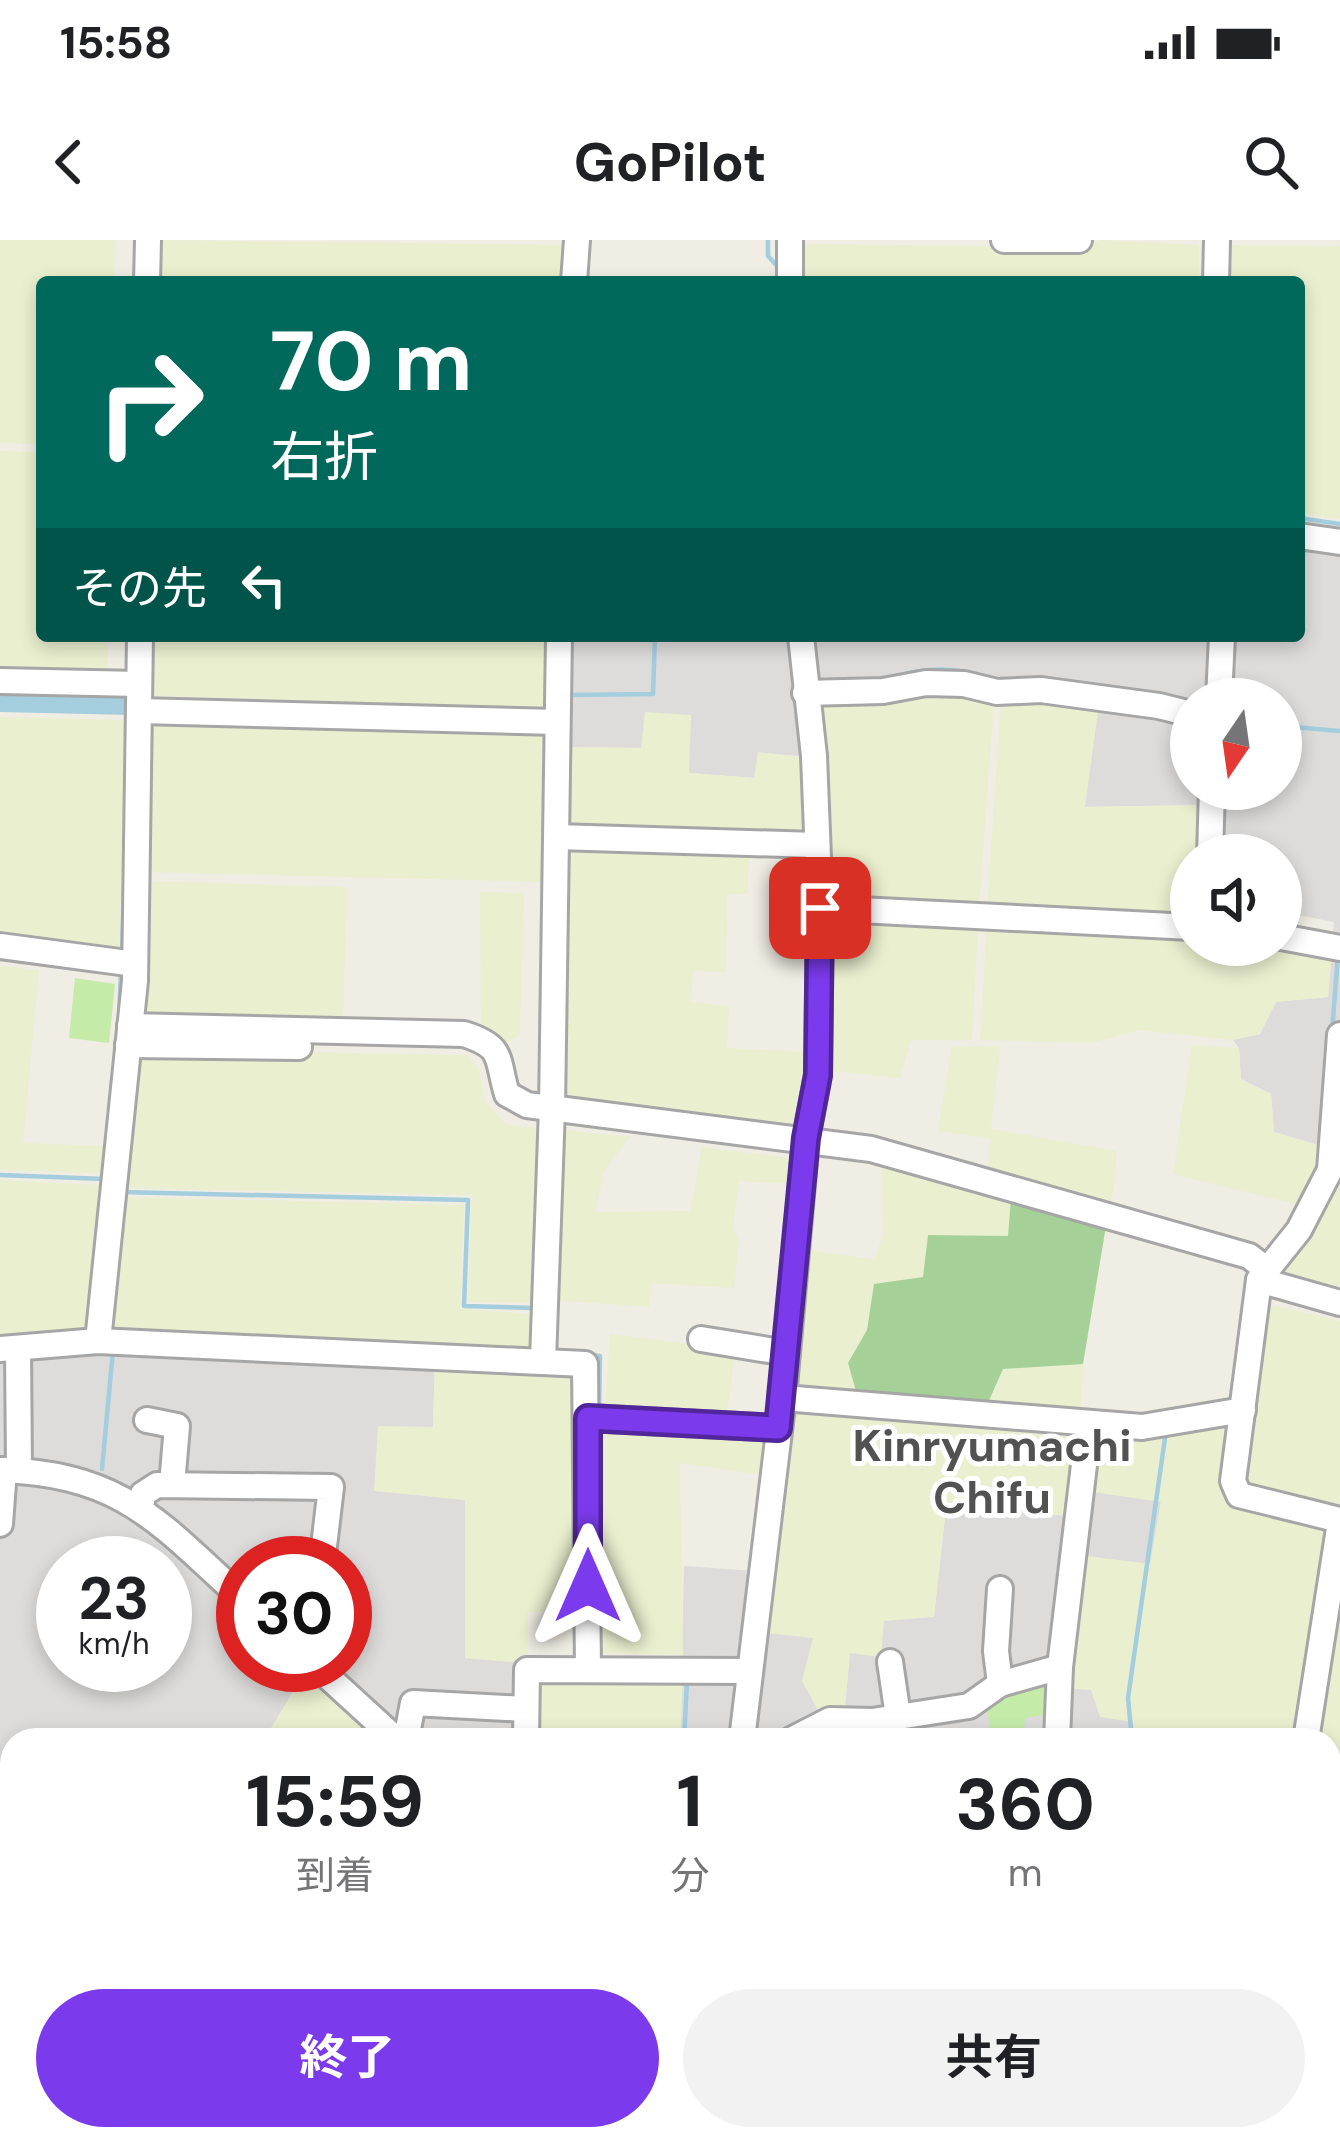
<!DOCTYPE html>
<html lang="ja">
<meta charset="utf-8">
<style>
:root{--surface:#fff;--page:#f2f2f2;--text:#202124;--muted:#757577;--accent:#7c3aed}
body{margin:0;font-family:"DM Sans","Noto Sans JP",sans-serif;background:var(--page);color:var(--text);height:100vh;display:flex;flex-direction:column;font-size:45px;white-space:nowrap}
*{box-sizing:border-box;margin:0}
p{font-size:39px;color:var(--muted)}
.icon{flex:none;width:66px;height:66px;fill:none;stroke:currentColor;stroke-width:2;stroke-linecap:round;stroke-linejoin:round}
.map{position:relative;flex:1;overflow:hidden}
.side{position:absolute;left:0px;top:1488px;width:1341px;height:423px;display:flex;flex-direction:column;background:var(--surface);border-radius:36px 36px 0 0;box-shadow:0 6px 18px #0003}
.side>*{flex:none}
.banner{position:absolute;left:36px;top:36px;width:1269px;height:366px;border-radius:12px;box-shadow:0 6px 18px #0003;background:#00695c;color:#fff;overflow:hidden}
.needle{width:78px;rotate:193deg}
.fabs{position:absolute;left:1170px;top:438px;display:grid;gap:24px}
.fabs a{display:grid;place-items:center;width:132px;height:132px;border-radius:50%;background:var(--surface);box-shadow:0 6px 18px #0003;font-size:60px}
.speed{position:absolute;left:36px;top:1296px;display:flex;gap:24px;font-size:60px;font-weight:700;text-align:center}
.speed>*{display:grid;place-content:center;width:156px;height:156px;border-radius:50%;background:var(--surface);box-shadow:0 6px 18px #0003;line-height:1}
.speed small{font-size:30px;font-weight:400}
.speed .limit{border:18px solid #d22;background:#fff;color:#111}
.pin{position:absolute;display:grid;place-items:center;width:102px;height:102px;color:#fff;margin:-51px;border-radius:24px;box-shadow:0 6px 18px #0006}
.me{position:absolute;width:132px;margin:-66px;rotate:0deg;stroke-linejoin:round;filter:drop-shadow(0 0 9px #0008)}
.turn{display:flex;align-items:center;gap:42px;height:252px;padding:0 36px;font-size:54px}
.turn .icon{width:156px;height:156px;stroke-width:2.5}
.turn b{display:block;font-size:84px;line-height:102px}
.then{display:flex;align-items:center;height:114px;padding:0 36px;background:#0003;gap:24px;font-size:45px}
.eta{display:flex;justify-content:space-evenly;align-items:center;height:204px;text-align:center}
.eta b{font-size:72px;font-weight:700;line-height:84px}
.action{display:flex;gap:24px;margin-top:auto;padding:24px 36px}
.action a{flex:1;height:138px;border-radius:72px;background:var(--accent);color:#fff;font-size:48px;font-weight:700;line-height:138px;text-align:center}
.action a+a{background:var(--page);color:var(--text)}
.status{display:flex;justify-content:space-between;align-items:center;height:84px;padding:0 60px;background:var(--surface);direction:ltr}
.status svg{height:33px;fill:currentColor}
header{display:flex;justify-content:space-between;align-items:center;height:156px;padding:0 36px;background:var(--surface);font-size:54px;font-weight:700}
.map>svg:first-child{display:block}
</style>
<div class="status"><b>15:58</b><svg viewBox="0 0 49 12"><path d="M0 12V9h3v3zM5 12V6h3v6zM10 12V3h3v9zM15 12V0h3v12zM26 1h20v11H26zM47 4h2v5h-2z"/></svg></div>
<header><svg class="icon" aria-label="back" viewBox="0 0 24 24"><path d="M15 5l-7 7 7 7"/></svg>GoPilot<svg class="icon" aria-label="search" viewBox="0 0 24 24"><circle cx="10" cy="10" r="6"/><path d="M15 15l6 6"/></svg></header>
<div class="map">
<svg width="1340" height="1909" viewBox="0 0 1340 1909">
<rect width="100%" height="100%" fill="#f0ede4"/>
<g fill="#dddcdb" fill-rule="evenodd">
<path d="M1299,303L1340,311V813L1321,906L1274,892L1271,854L1241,839L1239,808L1233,800L1260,794L1275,762L1328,757L1334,682L1281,672V615H1197L1201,565L1084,567L1098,464L819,462L830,518L758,513L755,538L688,533L691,475L642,508L565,507L567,396H1299ZM1191,459H1281V549H1191Z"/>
<path d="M104,1106L435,1121L433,1188L374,1250L466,1260L465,1418L527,1423L534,1500H359L361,1475L307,1429L264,1500H12V1605L0,1604V1112ZM63,1323H165V1425H63ZM243,1323H345V1425H243Z"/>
<path d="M1087,1251L1161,1261L1151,1324L1065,1448L1091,1450L1133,1482L1135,1500H680L684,1326L755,1331L813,1397L844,1476L850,1412L883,1381L934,1376L946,1267L1072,1276Z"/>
<path d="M1340,1731V1867L1329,1878V1746Z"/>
<path d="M709,1899H1013L1029,1904L1032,1899H1306L1295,1909H733Z"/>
</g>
<g fill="#eaefcf">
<path d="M0,0H115L114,42H42V204L0,203Z"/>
<path d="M155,0L569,5L567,42H154Z"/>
<path d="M1100,0L1199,5V42H798V4L1086,7Z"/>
<path d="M1223,5L1340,6V279L1299,273V42H1222Z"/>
<path d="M0,211L42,212V396H108L107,437L0,434Z"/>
<path d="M147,396H555L553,469L146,455Z"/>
<path d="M927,450L994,461L979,666L829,659L830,518L819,461Z"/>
<path d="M1001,459L1099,464L1085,567L1202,565L1197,615H1191V679L987,670Z"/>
<path d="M645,472L691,475L689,533L754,538L758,512L799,517L803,599L564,592L565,507L641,508Z"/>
<path d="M0,477L125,480L119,717L0,700Z"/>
<path d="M144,478L553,489L549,642L143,632Z"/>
<path d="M563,605L749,608L748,654L727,655L726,732L694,731L690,762L729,766L727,808L805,812L798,891L557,861Z"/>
<path d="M144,641L347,647L343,785L142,781Z"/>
<path d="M480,652L524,653L520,795L504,804L481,789Z"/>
<path d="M830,677L978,684L972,800H911L900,838L831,831Z"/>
<path d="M987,684L1191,695V705H1281L1332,712L1328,757L1276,762L1260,794L1233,800L1139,790L1092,803L980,800Z"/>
<path d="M0,726L39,730L23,903L104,906L101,933L0,930Z"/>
<path d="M1192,805L1239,808L1241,839L1271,854L1274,892L1321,906L1319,926L1299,965L1173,934Z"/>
<path d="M1000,806L991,889L1117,911L1111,971L987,937L991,899L938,891L952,807Z"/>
<path d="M134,809L467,815L478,826L485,862L506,884L545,890L541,1063L468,1062L471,955L120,948Z"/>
<path d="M556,889L630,897L604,931L595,972L690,971L702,907L797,919L793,944L739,941L733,990L739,1000L734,1048L652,1043L649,1067L552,1060Z"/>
<path d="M1340,903V1054L1272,1031Z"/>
<path d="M882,924L1011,958L1009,996L929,995L923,1037L874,1044L867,1090L848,1123L856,1151H795L809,1010L875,1020L883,995Z"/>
<path d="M0,940L100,945L87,1095L0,1101Z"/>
<path d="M120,957L464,965L460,1069L530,1074L532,1112L109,1094Z"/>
<path d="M1277,1066L1340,1081V1273L1248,1250L1239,1234L1261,1069Z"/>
<path d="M610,1094L735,1110L727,1175L605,1171Z"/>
<path d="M435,1121L580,1131V1370L528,1372L527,1423L465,1418V1260L374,1251L378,1186L433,1187Z"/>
<path d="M1083,1124L1081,1168L987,1165L1003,1129Z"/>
<path d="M793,1165L1081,1189L1073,1276L946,1268L934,1377L884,1381L881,1417L850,1413L844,1477L820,1474L802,1441L813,1398L766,1393Z"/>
<path d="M1234,1181L1225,1257L1332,1286L1301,1500H1135L1133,1482L1100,1477L1091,1450L1064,1448L1079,1315L1150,1324L1161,1262L1087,1251L1095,1188Z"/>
<path d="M605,1185L767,1192L764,1235L680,1223L683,1415L604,1413Z"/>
<path d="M1340,1309V1731L1329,1746V1500H1311Z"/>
<path d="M307,1428L361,1475L359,1500H264Z"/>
<path d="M532,1435L683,1436L680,1500H534Z"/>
<path d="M0,1604L12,1605V1745L0,1734Z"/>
<path d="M0,1785L12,1796V1899H123L134,1909H0Z"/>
<path d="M182,1899H410V1908L396,1909H193Z"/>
<path d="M509,1899H651L681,1909H507Z"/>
</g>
<g fill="#c5eba9">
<path d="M75,738L115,744L109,803L69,798Z"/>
<path d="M1027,1440H1051L1050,1474L1025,1478L1023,1500H992L986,1464Z"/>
</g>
<path fill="#a5d098" d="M1011,958L1106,986L1083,1124L1003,1129L987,1165L856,1151L848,1123L867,1090L874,1044L923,1037L928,995L1008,996Z"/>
<path fill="#a4cdde" d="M0,453L132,456L131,475L0,472Z"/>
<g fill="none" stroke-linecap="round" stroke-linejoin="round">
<g stroke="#a4cdde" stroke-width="4.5">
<path d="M768,0V16L778,27V42"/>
<path d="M1299,278L1340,284"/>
<path d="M1299,310L1322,311"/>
<path d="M891,438C926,426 961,427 996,440"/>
<path d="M568,455L653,454L655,396"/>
<path d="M1281,486L1340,491"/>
<path d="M122,716L124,649"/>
<path d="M119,783L121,729"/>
<path d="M1332,792L1338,714"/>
<path d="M0,935L105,939"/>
<path d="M120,952L468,960L464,1066L534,1068V1073"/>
<path d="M587,1115L600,1116L599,1170"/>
<path d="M102,1229L113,1110"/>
<path d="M599,1322V1189"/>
<path d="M684,1500L687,1442"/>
<path d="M1132,1500L1128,1458L1166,1191"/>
<path d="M1329,1753L1340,1739"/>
<path d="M1329,1772L1334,1854L1339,1859"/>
<path d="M711,1899L747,1909"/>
<path d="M1181,1909L1185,1899"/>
</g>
<g stroke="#a6a6a6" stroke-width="30">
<g id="minor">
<path d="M1004,0H1079"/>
<path d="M147,42L148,0"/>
<path d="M574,42L577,0"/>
<path d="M790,42V0"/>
<path d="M1216,42L1217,0"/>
<path d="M1299,296L1340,302"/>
<path d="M0,441L139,444"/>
<path d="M805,453L883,451L926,443L964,444L997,452L1041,450L1159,466L1191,474"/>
<path d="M1219,459L1222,396"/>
<path d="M139,471L557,482"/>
<path d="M557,597L816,605"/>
<path d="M1210,615L1212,549"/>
<path d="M820,668L1191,687"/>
<path d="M1281,697L1340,708"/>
<path d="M0,706L135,724"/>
<path d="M130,786L464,794C505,807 496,818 507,854L527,865L871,909L1249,1016L1266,1029"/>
<path d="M1340,795L1330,930L1299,990L1259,1040L1233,1241L1239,1255L1340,1280"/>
<path d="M128,805L299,807"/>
<path d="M1259,1040L1340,1063"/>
<path d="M701,1099L787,1113"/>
<path d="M98,1101L135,741L140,396"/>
<path d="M18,1108L19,1231"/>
<path d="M0,1109L98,1101L585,1124L588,1430"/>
<path d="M543,1121L552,868L559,396"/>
<path d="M783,1158L1142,1187L1243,1170"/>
<path d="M588,1178L778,1188"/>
<path d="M147,1180L177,1186L172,1245"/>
<path d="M0,1230C123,1234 158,1282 243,1359"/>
<path d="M141,1267L143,1254L157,1245L331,1247L322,1323"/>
<path d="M0,1284L4,1230"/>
<path d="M1000,1349L996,1411L1000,1444"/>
<path d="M890,1422L898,1476"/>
<path d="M315,1425L397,1500"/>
<path d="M406,1500L413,1463L525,1469"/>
<path d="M526,1500L527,1430L750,1431"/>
<path d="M742,1500L783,1158L806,899L818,835L820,668L814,516L801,396"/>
<path d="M791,1500L830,1480L872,1481L969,1466L1000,1444L1060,1427"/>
<path d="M1057,1500L1060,1427L1089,1183"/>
<path d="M1306,1500L1340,1282"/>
<path d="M683,1899L695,1909"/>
<path d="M971,1899L1003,1909"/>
<path d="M477,1909L479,1899"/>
<path d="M1251,1909L1252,1899"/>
</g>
</g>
<g stroke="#997000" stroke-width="36">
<g id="major">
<path d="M0,1762L12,1773"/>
<path d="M153,1899L164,1909"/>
<path d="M1329,1909L1340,1897"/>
</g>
</g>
<use href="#minor" stroke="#fff" stroke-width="24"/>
<use href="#major" stroke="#feda9b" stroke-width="30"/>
</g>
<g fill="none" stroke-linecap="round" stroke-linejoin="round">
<g stroke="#51269a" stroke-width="30">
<path id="route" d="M588,1346V1178L778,1188L806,898L818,835L820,668"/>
</g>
<use href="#route" stroke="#7c3aed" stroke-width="21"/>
</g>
<g text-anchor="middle" stroke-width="10" stroke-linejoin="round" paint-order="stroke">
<g font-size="45" font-weight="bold" fill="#525252" stroke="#fff">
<text x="992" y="1221">Kinryumachi<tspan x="992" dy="52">Chifu</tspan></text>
</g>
</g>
</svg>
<div class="fabs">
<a><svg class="needle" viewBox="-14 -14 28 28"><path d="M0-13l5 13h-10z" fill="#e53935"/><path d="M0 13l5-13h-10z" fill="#757577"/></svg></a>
<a><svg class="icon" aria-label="sound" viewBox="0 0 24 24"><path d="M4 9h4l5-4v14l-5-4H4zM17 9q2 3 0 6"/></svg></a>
</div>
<div class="speed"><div>23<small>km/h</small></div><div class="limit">30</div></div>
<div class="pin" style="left:820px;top:668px;background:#d93025"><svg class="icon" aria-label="arrive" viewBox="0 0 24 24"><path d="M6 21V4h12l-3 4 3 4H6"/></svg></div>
<svg class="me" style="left:588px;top:1346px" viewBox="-20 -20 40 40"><path d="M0-17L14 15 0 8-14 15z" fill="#7c3aed" stroke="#fff" stroke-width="4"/></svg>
<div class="banner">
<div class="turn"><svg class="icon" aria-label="right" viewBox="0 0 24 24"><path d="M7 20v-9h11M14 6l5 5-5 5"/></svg><div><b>70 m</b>右折</div></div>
<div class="then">その先<svg class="icon" aria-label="left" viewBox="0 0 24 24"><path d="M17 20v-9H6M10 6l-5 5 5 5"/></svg></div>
</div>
<section class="side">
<div class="eta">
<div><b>15:59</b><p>到着</p></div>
<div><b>1</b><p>分</p></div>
<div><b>360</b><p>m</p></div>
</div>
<div class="action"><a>終了</a><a>共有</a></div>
</section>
</div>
